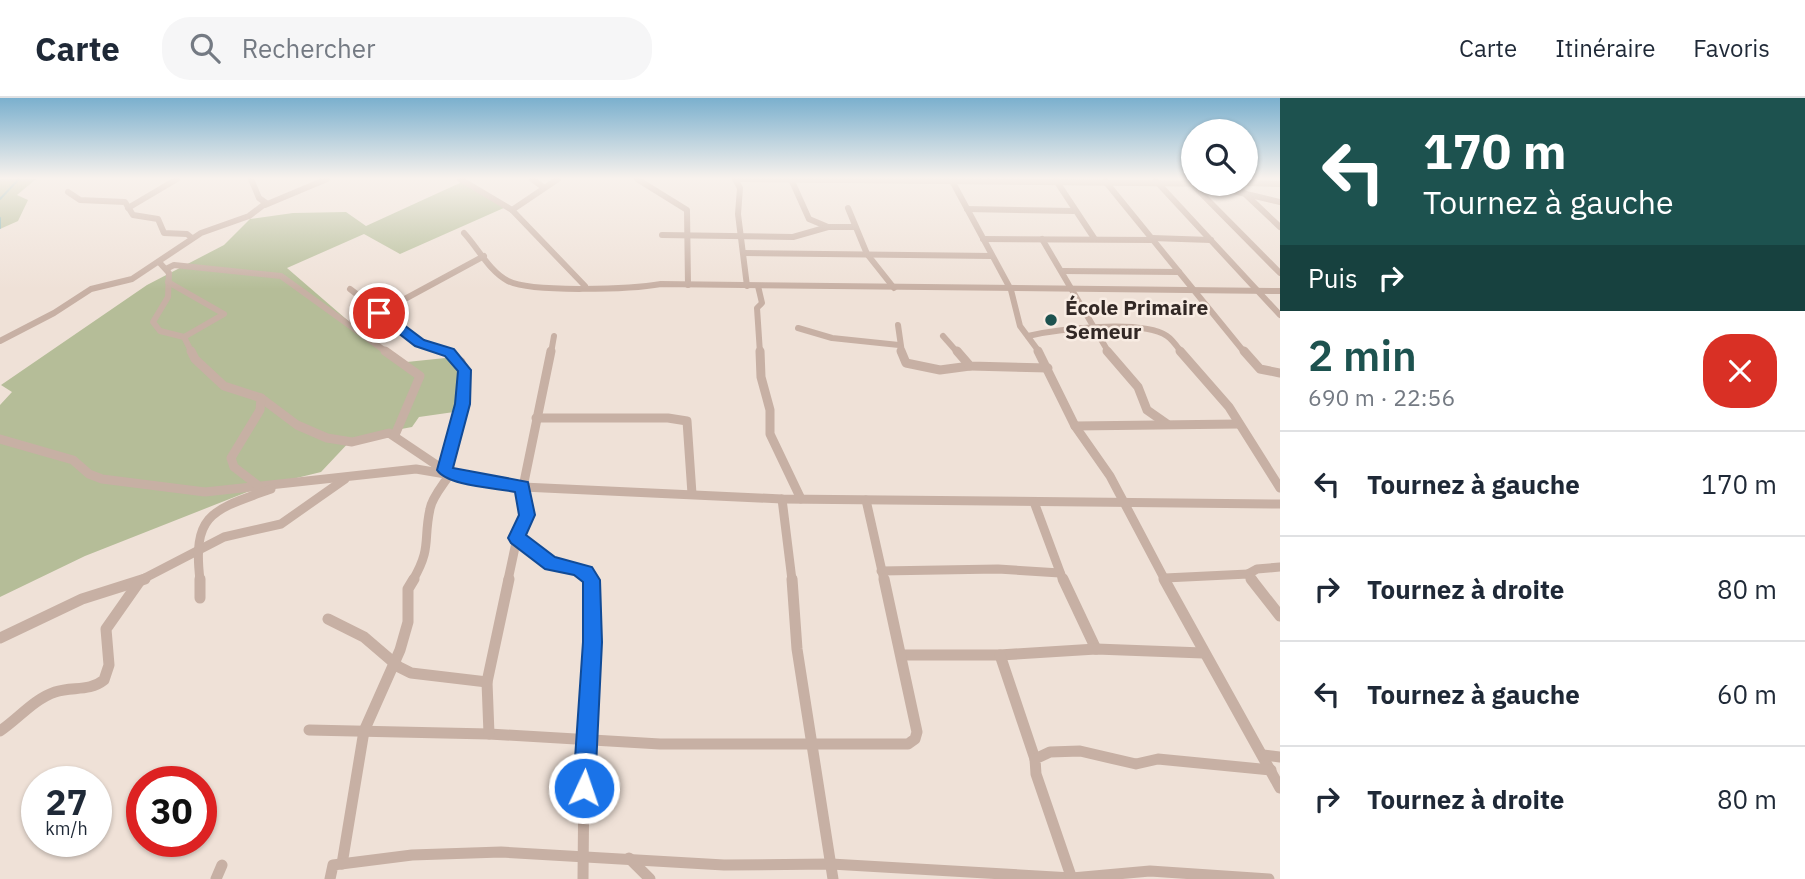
<!DOCTYPE html>
<html lang="fr">
<meta charset="utf-8">
<style>
:root{--surface:#fff;--page:#f6f6f7;--text:#1f2937;--muted:#747a83;--line:#e0e1e3;--accent:#1d524f}
body{margin:0;font-family:"IBM Plex Sans",sans-serif;background:var(--page);color:var(--text);height:100vh;display:flex;flex-direction:column;font-size:26px;white-space:nowrap}
*{box-sizing:border-box;margin:0}
p{font-size:23px;color:var(--muted)}
.icon{flex:none;width:38px;height:38px;fill:none;stroke:currentColor;stroke-width:2;stroke-linecap:round;stroke-linejoin:round}
.map{position:relative;flex:1;overflow:hidden}
.sheet{display:flex;flex-direction:column;background:var(--surface);width:525px}
.sheet>*{flex:none}
.guide{background:#1d524f;color:#fff;overflow:hidden}
.buttons{position:absolute;left:1181px;top:21px;display:grid;gap:14px}
.buttons a{display:grid;place-items:center;width:77px;height:77px;border-radius:50%;background:var(--surface);box-shadow:0 2px 5px #0004;font-size:35px}
.speed{position:absolute;left:21px;top:668px;display:flex;gap:14px;font-size:35px;font-weight:700;text-align:center}
.speed>*{display:grid;place-content:center;width:91px;height:91px;border-radius:50%;background:var(--surface);box-shadow:0 2px 5px #0004;line-height:1}
.speed small{font-size:18px;font-weight:400}
.speed .limit{border:10px solid #d22;background:#fff;color:#111}
.pin{position:absolute;display:grid;place-items:center;width:60px;height:60px;color:#fff;margin:-30px;border:4px solid #fff;border-radius:50%;box-shadow:0 2px 7px #0007}
.me{position:absolute;width:77px;margin:-38px;rotate:3deg;stroke-linejoin:round;filter:drop-shadow(0 0 5px #0008)}
.turn{display:flex;align-items:center;gap:24px;height:147px;padding:0 28px;font-size:32px}
.turn .icon{width:91px;height:91px;stroke-width:2.5}
.turn b{display:block;font-size:49px;line-height:60px}
.then{display:flex;align-items:center;height:66px;padding:0 28px;background:#0003;gap:14px;font-size:26px}
.round{display:grid;place-items:center;flex:none;width:74px;height:74px;border-radius:28px;background:var(--page)}
.overview{display:flex;align-items:center;justify-content:space-between;height:119px;padding:0 28px}
h1{font-size:42px;font-weight:600;line-height:52px;color:var(--accent)}
ul{padding:0;list-style:none}
li{display:flex;align-items:center;gap:21px;height:105px;padding:0 28px;border-top:2px solid var(--line)}
li div{flex:1}
li b{display:block;font-size:26px}
li em{font-style:normal}
header{display:flex;align-items:center;gap:42px;box-sizing:border-box;height:98px;padding:0 35px;background:var(--surface);border-bottom:2px solid var(--line)}
header strong{font-size:33px}
nav{display:flex;gap:38px;margin-inline-start:auto;font-size:24px}
.search{width:490px;height:63px;background:var(--page);display:flex;align-items:center;gap:18px;box-sizing:border-box;padding:0 24px;border-radius:28px;color:var(--muted);font-size:26px}
main{display:flex;flex:1;min-height:0}
.map>svg:first-child{display:block}
</style>
<header>
<strong>Carte</strong>
<div class="search"><svg class="icon" aria-label="search" viewBox="0 0 24 24"><circle cx="10" cy="10" r="6"/><path d="M15 15l6 6"/></svg>Rechercher</div>
<nav><a>Carte</a><a>Itinéraire</a><a>Favoris</a></nav>
</header>
<main>
<div class="map">
<svg width="1280" height="781" viewBox="0 0 1280 781">
<rect width="100%" height="100%" fill="#efe1d7"/>
<g fill="#b5bd98">
<path d="M0,81H36L17,97L28,102L18,123L0,131Z"/>
<path d="M462,84L506,109L400,156L364,136L287,170L397,265L455,259L463,286L454,314L419,319L412,329L353,340L321,374L260,389L85,458L0,499V307L12,294L1,287L147,187L224,147L250,121L293,115L346,114L366,128Z"/>
</g>
<g fill="none" stroke-linecap="round" stroke-linejoin="round">
<g stroke="#77aba8" stroke-width="2">
<path d="M0,101L19,81"/>
<path d="M0,120V130"/>
</g>
<g stroke="#c7b0a4" stroke-width="6">
<path d="M460,81L512,112L585,188"/>
<path d="M532,81L543,89"/>
<path d="M637,81L687,112L688,187"/>
<path d="M735,81L740,90L738,116L747,188"/>
<path d="M738,81L1229,86"/>
<path d="M791,81L809,121L828,129H855"/>
<path d="M951,81L1011,192L1020,228L1040,255"/>
<path d="M1055,81L1094,140"/>
<path d="M1105,83L1245,255"/>
<path d="M1156,83L1280,217"/>
<path d="M1191,85L1280,175"/>
<path d="M1246,85L1280,86"/>
<path d="M1221,90L1280,104"/>
<path d="M68,94L80,102L125,104L133,117L158,121L164,135L187,136L192,140"/>
<path d="M1243,94L1280,129"/>
<path d="M265,107L327,81"/>
<path d="M128,110L177,81"/>
<path d="M848,110L867,156L894,190"/>
<path d="M967,111L1074,113"/>
<path d="M512,112L558,81"/>
<path d="M464,135C478,150 489,173 508,183C530,195 634,191 661,186L1280,193"/>
<path d="M662,137L793,139L828,129"/>
<path d="M1152,140L1211,142"/>
<path d="M983,141L1154,142"/>
<path d="M1042,141L1109,255"/>
<path d="M744,155L992,158"/>
<path d="M159,164L169,175L168,199L153,224L160,233L184,239L192,255"/>
<path d="M166,171L174,167L281,178L388,255"/>
<path d="M1063,173L1179,174"/>
<path d="M168,184L224,216L184,239"/>
<path d="M758,188L762,205L757,210L760,255"/>
<path d="M350,191L419,244L449,255"/>
<path d="M379,215L484,158"/>
<path d="M898,227L902,255"/>
<path d="M798,230L832,240L899,247"/>
<path d="M943,238L958,255"/>
<path d="M1028,238C1058,231 1141,221 1167,238C1173,242 1178,250 1182,255"/>
<path d="M0,243L54,215L91,191L132,181L201,135L249,118L266,105L259,100L251,81"/>
<path d="M551,255L554,238"/>
</g>
<g stroke="#c7b0a4" stroke-width="9">
<path d="M191,253L195,261L224,288L261,300L297,327L327,340L352,344L389,335L450,376C444,386 432,399 430,411C423,443 432,449 413,482"/>
<path d="M385,253L420,278L395,337"/>
<path d="M445,253L461,264C475,296 453,341 445,372"/>
<path d="M760,253L761,279L770,312V336L801,401"/>
<path d="M901,253L906,265L940,272L970,268"/>
<path d="M957,253L970,268L1048,270"/>
<path d="M1038,253L1075,328L1110,378L1165,482"/>
<path d="M1107,253L1138,289L1147,312L1167,326"/>
<path d="M1180,253L1229,309L1280,390"/>
<path d="M1244,253L1260,271L1280,275"/>
<path d="M536,320H668L687,323L692,396"/>
<path d="M1075,328L1239,326"/>
<path d="M0,341L73,362L89,376L102,381L205,394L416,371L523,389L782,401L1280,406"/>
<path d="M260,389L234,369L231,360L260,312L261,300"/>
<path d="M782,401L792,482"/>
<path d="M866,402L884,482"/>
<path d="M1034,404L1063,482"/>
<path d="M517,440L545,463L582,474L591,482"/>
<path d="M881,473L998,471L1060,475"/>
<path d="M1248,476L1257,471L1280,469"/>
<path d="M1165,480L1248,476L1253,482"/>
<path d="M141,482L224,439L281,426L345,381"/>
<path d="M200,482C192,415 213,412 271,391"/>
<path d="M508,482L517,440L527,417L523,389L551,253"/>
</g>
<g stroke="#c7b0a4" stroke-width="11">
<path d="M200,481V500"/>
<path d="M792,481L797,551L833,781"/>
<path d="M1063,481L1096,551"/>
<path d="M1164,481L1280,690"/>
<path d="M1251,481L1280,518"/>
<path d="M328,521L364,539L399,569L411,575L487,584"/>
<path d="M0,540L82,501L145,481"/>
<path d="M904,557H1000L1096,551L1203,555"/>
<path d="M1000,557L1035,661"/>
<path d="M309,632L489,636L660,646H908L915,641L917,634L884,481"/>
<path d="M0,633C18,621 34,601 55,594C72,588 89,594 104,582L109,567L106,531L139,484"/>
<path d="M489,636L487,584L509,481"/>
<path d="M1263,657L1280,659"/>
<path d="M629,760L650,781"/>
<path d="M342,766L364,633L400,552L408,524V491L414,481"/>
<path d="M216,781L222,767"/>
<path d="M330,781L333,767L412,757L501,754L724,767L831,766L1072,780L1150,773L1269,781"/>
<path d="M583,781L584,668L593,544L590,481"/>
<path d="M1072,781L1036,676L1035,661L1050,654L1080,653L1136,666L1158,661L1271,672"/>
</g>
</g>
<linearGradient id="sky" x2="0" y2="1"><stop stop-color="#7bb0ce"/><stop offset="0.42" stop-color="#f8f2ed"/><stop offset="1" stop-color="#f8f2ed" stop-opacity="0"/></linearGradient>
<rect width="1280" height="191" fill="url(#sky)"/>
<path fill="#1a73e8" stroke="#114b97" stroke-width="2" d="M375,212H384L424,242L454,251L471,272L470,306L453,370L528,384L535,417L526,437L555,459L592,469L600,482L602,544L595,690L592,698L584,701L577,698L573,690L583,544V484L574,477L545,471L511,445L508,440L519,417L515,394C496,390 447,388 437,372L455,306L458,273L445,258L415,248L375,217Z"/>
<circle fill="#1d524f" stroke="#f8ece3" stroke-width="2.5" cx="1051" cy="222" r="7"/>
<g text-anchor="middle" stroke-width="5" stroke-linejoin="round" paint-order="stroke">
<g font-size="21" font-weight="bold" fill="#322825" stroke="#f8ece3" text-anchor="start">
<text x="1065" y="217">École Primaire<tspan x="1065" dy="24">Semeur</tspan></text>
</g>
</g>
</svg>
<div class="buttons">
<a><svg class="icon" aria-label="search" viewBox="0 0 24 24"><circle cx="10" cy="10" r="6"/><path d="M15 15l6 6"/></svg></a>
</div>
<div class="speed"><div>27<small>km/h</small></div><div class="limit">30</div></div>
<div class="pin" style="left:379px;top:215px;background:#d93025"><svg class="icon" aria-label="arrive" viewBox="0 0 24 24"><path d="M6 21V4h12l-3 4 3 4H6"/></svg></div>
<svg class="me" style="left:584px;top:690px" viewBox="-20 -20 40 40"><circle r="17" fill="#1a73e8" stroke="#fff" stroke-width="3"/><path d="M0-11L8 9 0 5-8 9z" fill="#fff"/></svg>
</div>
<section class="sheet">
<div class="guide">
<div class="turn"><svg class="icon" aria-label="left" viewBox="0 0 24 24"><path d="M17 20v-9H6M10 6l-5 5 5 5"/></svg><div><b>170 m</b>Tournez à gauche</div></div>
<div class="then">Puis<svg class="icon" aria-label="right" viewBox="0 0 24 24"><path d="M7 20v-9h11M14 6l5 5-5 5"/></svg></div>
</div>
<div class="overview"><div><h1>2 min</h1><p>690 m · 22:56</p></div><a class="round" style="background:#d93025;color:#fff"><svg class="icon" aria-label="close" viewBox="0 0 24 24"><path d="M6 6l12 12M18 6L6 18"/></svg></a></div>
<ul>
<li><svg class="icon" aria-label="left" viewBox="0 0 24 24"><path d="M17 20v-9H6M10 6l-5 5 5 5"/></svg><div><b>Tournez à gauche</b></div><em>170 m</em></li>
<li><svg class="icon" aria-label="right" viewBox="0 0 24 24"><path d="M7 20v-9h11M14 6l5 5-5 5"/></svg><div><b>Tournez à droite</b></div><em>80 m</em></li>
<li><svg class="icon" aria-label="left" viewBox="0 0 24 24"><path d="M17 20v-9H6M10 6l-5 5 5 5"/></svg><div><b>Tournez à gauche</b></div><em>60 m</em></li>
<li><svg class="icon" aria-label="right" viewBox="0 0 24 24"><path d="M7 20v-9h11M14 6l5 5-5 5"/></svg><div><b>Tournez à droite</b></div><em>80 m</em></li>
</ul>
</section>
</main>
